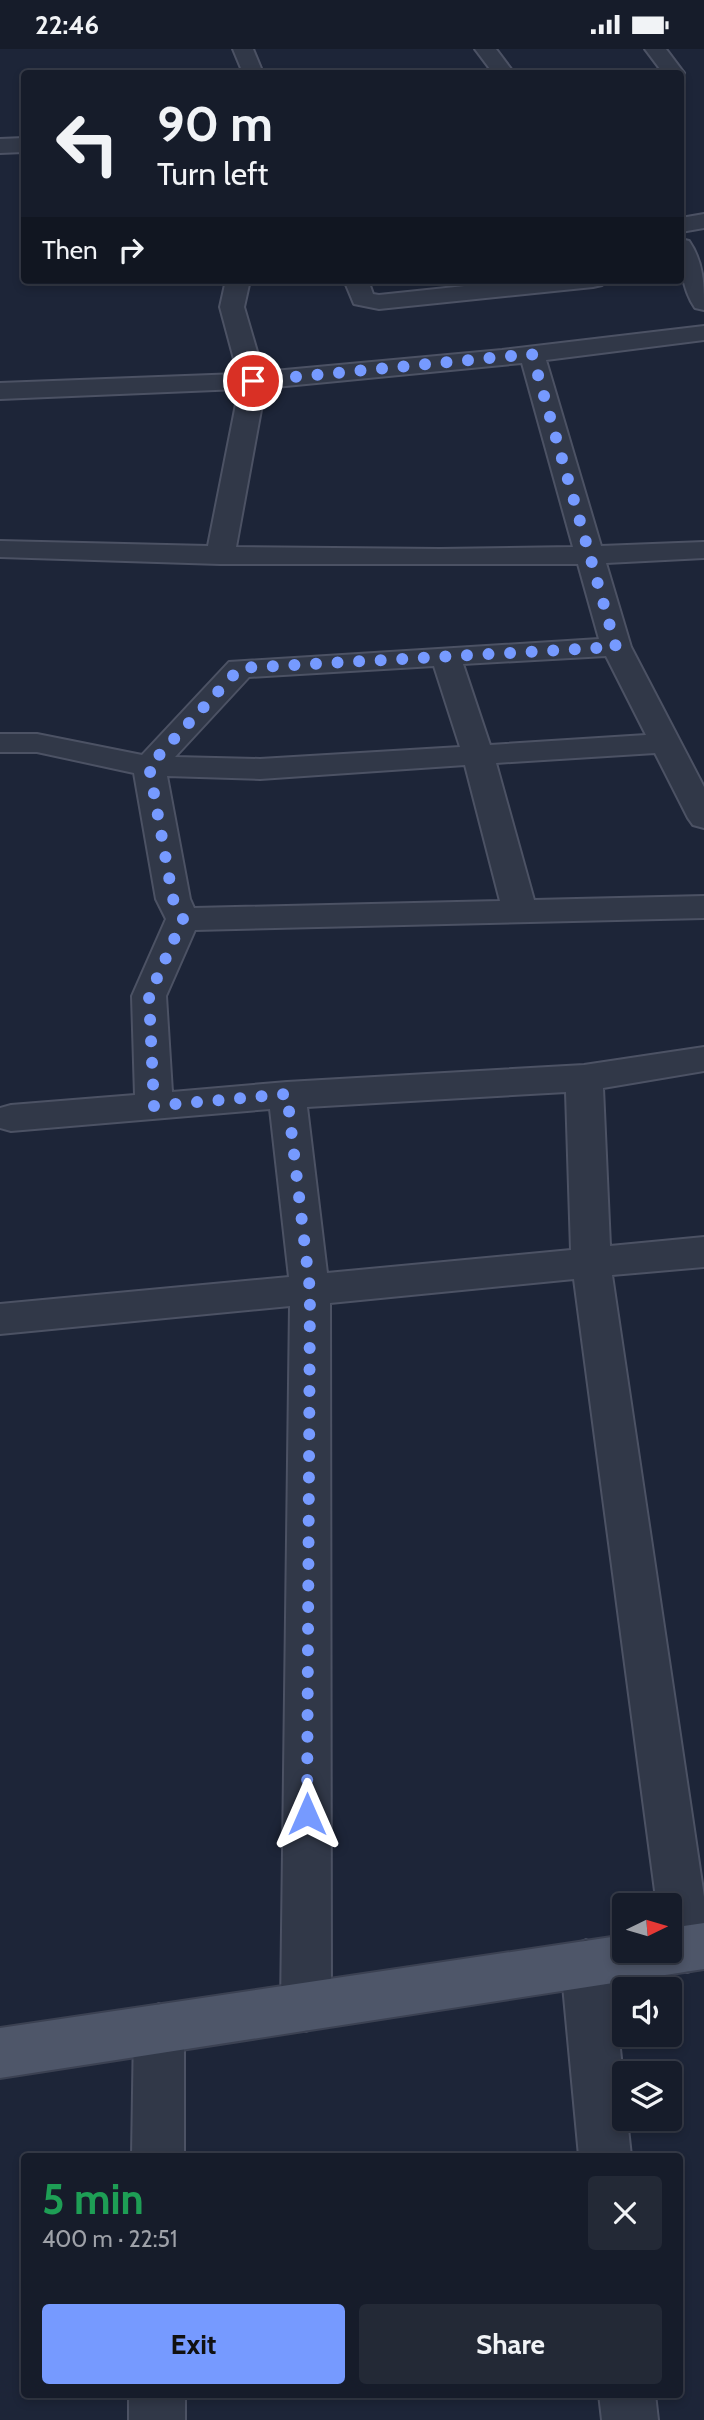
<!DOCTYPE html>
<meta charset="utf-8">
<style>
:root{--surface:#161c2a;--page:#232936;--text:#f1f3f6;--muted:#9ea1a8;--line:#353a47;--accent:#769aff}
body{margin:0;font-family:Cabin,sans-serif;background:var(--page);color:var(--text);height:100vh;display:flex;flex-direction:column;font-size:26px;white-space:nowrap}
*{box-sizing:border-box;margin:0}
p{font-size:23px;color:var(--muted)}
.icon{flex:none;width:38px;height:38px;fill:none;stroke:currentColor;stroke-width:2;stroke-linecap:round;stroke-linejoin:round}
.map{position:relative;flex:1;overflow:hidden}
.sheet{position:absolute;left:21px;top:2104px;width:662px;height:245px;display:flex;flex-direction:column;background:var(--surface);border-radius:7px;box-shadow:0 4px 10px #0003,0 0 0 2px var(--line)}
.sheet>*{flex:none}
.guide{position:absolute;left:21px;top:21px;width:663px;height:214px;border-radius:7px;box-shadow:0 4px 10px #0003,0 0 0 2px var(--line);background:#161c2a;color:var(--text);overflow:hidden}
.needle{width:46px;rotate:85deg}
.buttons{position:absolute;left:612px;top:1844px;display:grid;gap:14px}
.buttons a{display:grid;place-items:center;width:70px;height:70px;border-radius:7px;background:var(--surface);box-shadow:0 4px 10px #0003,0 0 0 2px var(--line);font-size:35px}
.pin{position:absolute;display:grid;place-items:center;width:60px;height:60px;color:#fff;margin:-30px;border:4px solid #fff;border-radius:50%;box-shadow:0 2px 7px #0007}
.me{position:absolute;width:77px;margin:-38px;rotate:0deg;stroke-linejoin:round;filter:drop-shadow(0 0 5px #0008)}
.turn{display:flex;align-items:center;gap:24px;height:147px;padding:0 21px;font-size:32px}
.turn .icon{width:91px;height:91px;stroke-width:2.5}
.turn b{display:block;font-size:49px;line-height:60px}
.then{display:flex;align-items:center;height:66px;padding:0 21px;background:#0003;gap:14px;font-size:26px}
.round{display:grid;place-items:center;flex:none;width:74px;height:74px;border-radius:7px;background:var(--page)}
.headline{display:flex;align-items:center;justify-content:space-between;height:119px;padding:0 21px}
h1{font-size:42px;font-weight:800;line-height:52px;color:#1e9e55}
.action{display:flex;gap:14px;margin-top:auto;padding:14px 21px}
.action a{flex:1;height:80px;border-radius:7px;background:var(--accent);color:#111;font-size:28px;font-weight:800;line-height:80px;text-align:center}
.action a+a{background:var(--page);color:var(--text)}
.status{display:flex;justify-content:space-between;align-items:center;height:49px;padding:0 35px;background:var(--surface);direction:ltr}
.status svg{height:19px;fill:currentColor}
.map>svg:first-child{display:block}
</style>
<div class="status"><b>22:46</b><svg viewBox="0 0 49 12"><path d="M0 12V9h3v3zM5 12V6h3v6zM10 12V3h3v9zM15 12V0h3v12zM26 1h20v11H26zM47 4h2v5h-2z"/></svg></div>
<div class="map">
<svg width="704" height="2371" viewBox="0 0 704 2371">
<rect width="100%" height="100%" fill="#1d2538"/>
<g fill="none" stroke-linecap="round" stroke-linejoin="round">
<g stroke="#4c5264" stroke-width="4">
<g id="street">
<path d="M233,0H253L263,24H243Z"/>
<path d="M475,0H496L514,24H493Z"/>
<path d="M645,0H666L684,24L681,28V24H663Z"/>
<path d="M24,89V103L0,104V90Z"/>
<path d="M704,165V179L681,183V169Z"/>
<path d="M681,190L689,192C704,214 704,236 704,261L695,259C681,238 680,214 681,190Z"/>
<path d="M226,231H250L244,258L263,323L502,301L704,277V291L546,311L601,497L704,493V509L606,514L631,598L704,738V779L693,776L688,769L655,704L496,714L534,851L704,847V869L195,881L166,947L172,1043L287,1033L584,1016L704,998V1022L603,1039L610,1197L704,1188V1218L612,1226L704,1848V1917L687,1923L670,1917L663,1902H670V1857H657L574,1230L330,1254L331,1958L324,1975L306,1982L288,1975L281,1958L290,1257L0,1285V1255L289,1228L270,1060L11,1082L0,1079V1059L11,1056L135,1046L132,947L166,870L156,850L134,724L37,703H0V685H37L142,706L229,613L599,590L578,515H220L0,508V492L208,497L239,340L0,350V334L238,325L220,258ZM522,314L573,498L440,500L236,498L265,339ZM606,607L646,686L490,696L463,615ZM434,617L460,698L260,710L175,708L249,628ZM465,716L500,852L194,859L190,850L167,727L260,730ZM566,1043L571,1201L327,1224L307,1058Z"/>
<path d="M344,231H368L373,245L379,246L522,231H605L602,236L593,238L379,260L354,255Z"/>
<path d="M586,1891L603,1898L611,1915L625,2047V2070H627L631,2107H579L561,1915L569,1898Z"/>
<path d="M159,1955L177,1963L184,1980V2107H132L134,1980L141,1963Z"/>
<rect x="129" y="2345" width="56" height="26"/>
<path d="M599,2345H655L658,2371H602Z"/>
</g>
</g>
<g stroke="#3b4152" stroke-width="4">
<path id="primary" d="M704,1874V1920L0,2029V1979L625,1886V1902H670V1879Z"/>
</g>
<use href="#street" fill="#313848" fill-rule="evenodd"/>
<use href="#primary" fill="#4e5669" fill-rule="evenodd"/>
</g>
<g fill="none" stroke-linecap="round" stroke-linejoin="round">
<path stroke="#769aff" stroke-width="12" stroke-dasharray="0 21.6" d="M253,332L532,305L616,598L240,619L149,717L173,850L183,870L149,947L154,1057L287,1045L310,1241L307,1765"/>
</g>
</svg>
<div class="buttons">
<a><svg class="needle" viewBox="-14 -14 28 28"><path d="M0-13l5 13h-10z" fill="#e53935"/><path d="M0 13l5-13h-10z" fill="#9ea1a8"/></svg></a>
<a><svg class="icon" aria-label="sound" viewBox="0 0 24 24"><path d="M4 9h4l5-4v14l-5-4H4zM17 9q2 3 0 6"/></svg></a>
<a><svg class="icon" aria-label="layers" viewBox="0 0 24 24"><path d="M12 4l9 5-9 5-9-5zM3 14l9 5 9-5"/></svg></a>
</div>
<div class="pin" style="left:253px;top:332px;background:#d93025"><svg class="icon" aria-label="arrive" viewBox="0 0 24 24"><path d="M6 21V4h12l-3 4 3 4H6"/></svg></div>
<svg class="me" style="left:307px;top:1765px" viewBox="-20 -20 40 40"><path d="M0-17L14 15 0 8-14 15z" fill="#769aff" stroke="#fff" stroke-width="4"/></svg>
<div class="guide">
<div class="turn"><svg class="icon" aria-label="left" viewBox="0 0 24 24"><path d="M17 20v-9H6M10 6l-5 5 5 5"/></svg><div><b>90 m</b>Turn left</div></div>
<div class="then">Then<svg class="icon" aria-label="right" viewBox="0 0 24 24"><path d="M7 20v-9h11M14 6l5 5-5 5"/></svg></div>
</div>
<section class="sheet">
<div class="headline"><div><h1>5 min</h1><p>400 m · 22:51</p></div><a class="round"><svg class="icon" aria-label="close" viewBox="0 0 24 24"><path d="M6 6l12 12M18 6L6 18"/></svg></a></div>
<div class="action"><a>Exit</a><a>Share</a></div>
</section>
</div>
